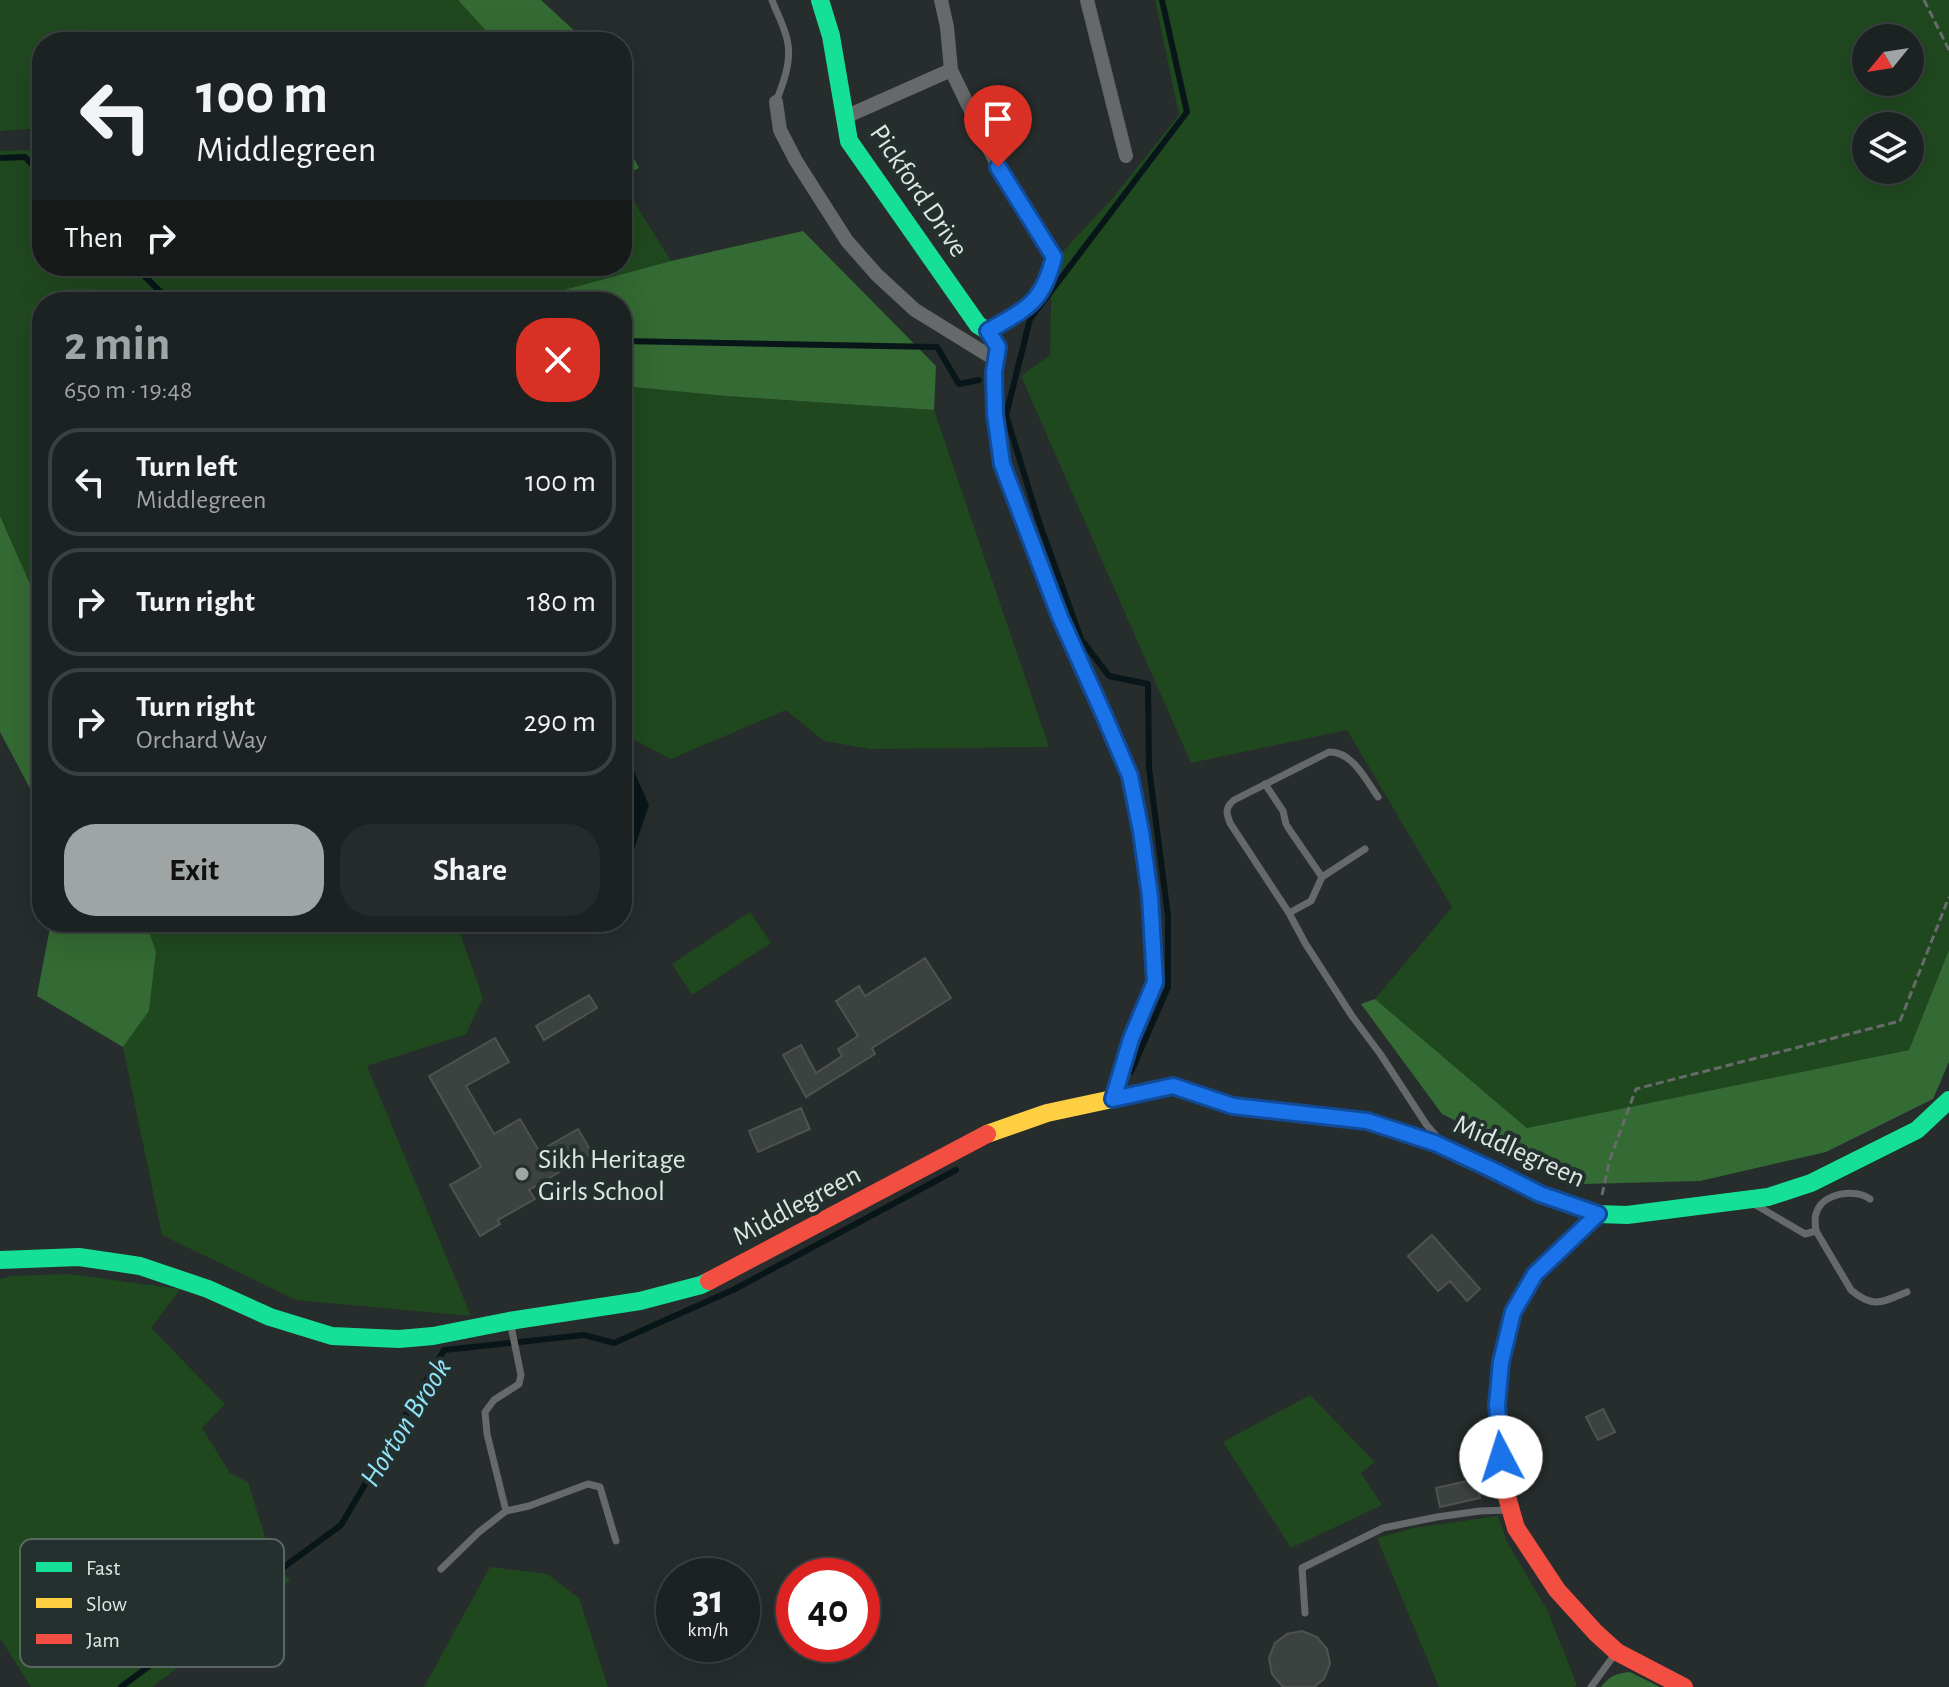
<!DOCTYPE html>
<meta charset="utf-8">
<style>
:root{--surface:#1c2221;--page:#252a2a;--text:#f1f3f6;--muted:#a0a4a5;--line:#3a3f3f;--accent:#9ea5a4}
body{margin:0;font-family:"Alegreya Sans",sans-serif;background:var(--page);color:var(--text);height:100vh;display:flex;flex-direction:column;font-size:30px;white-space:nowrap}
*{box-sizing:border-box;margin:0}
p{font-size:26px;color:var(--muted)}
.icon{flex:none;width:44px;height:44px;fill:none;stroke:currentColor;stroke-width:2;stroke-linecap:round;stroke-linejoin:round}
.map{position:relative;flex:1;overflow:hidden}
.details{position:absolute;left:32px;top:292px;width:600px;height:640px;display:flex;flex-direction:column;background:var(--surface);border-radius:32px;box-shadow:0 8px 32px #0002,0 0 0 2px var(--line)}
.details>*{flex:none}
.banner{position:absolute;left:32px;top:32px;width:600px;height:244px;border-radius:32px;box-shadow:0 8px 32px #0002,0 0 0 2px var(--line);background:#1c2221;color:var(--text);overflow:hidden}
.needle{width:52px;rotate:240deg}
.controls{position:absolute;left:1852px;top:24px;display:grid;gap:16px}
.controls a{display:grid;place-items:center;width:72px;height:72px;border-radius:50%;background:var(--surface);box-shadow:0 8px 32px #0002,0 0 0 2px var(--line);font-size:40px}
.speed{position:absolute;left:656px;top:1558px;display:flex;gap:16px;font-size:40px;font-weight:700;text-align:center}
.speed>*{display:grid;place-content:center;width:104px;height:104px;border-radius:50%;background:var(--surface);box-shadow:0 8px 32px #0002,0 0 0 2px var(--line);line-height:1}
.speed small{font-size:20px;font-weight:400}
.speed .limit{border:12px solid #d22;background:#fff;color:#111}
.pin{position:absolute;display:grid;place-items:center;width:68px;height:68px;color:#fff;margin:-82px -34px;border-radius:50% 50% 50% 0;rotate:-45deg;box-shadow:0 0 8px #0007}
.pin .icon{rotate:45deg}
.me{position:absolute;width:88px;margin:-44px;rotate:355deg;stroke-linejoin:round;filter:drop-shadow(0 0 6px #0008)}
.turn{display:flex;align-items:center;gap:28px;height:168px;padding:0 32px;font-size:36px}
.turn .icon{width:104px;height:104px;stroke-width:2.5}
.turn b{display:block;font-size:56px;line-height:68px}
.then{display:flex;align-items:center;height:76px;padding:0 32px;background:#0003;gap:16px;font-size:30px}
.round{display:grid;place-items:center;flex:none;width:84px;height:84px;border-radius:32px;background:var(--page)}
.head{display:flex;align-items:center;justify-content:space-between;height:136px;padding:0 32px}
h1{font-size:48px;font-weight:700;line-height:60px;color:var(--accent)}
.primary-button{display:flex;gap:16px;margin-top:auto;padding:16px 32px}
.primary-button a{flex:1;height:92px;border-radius:32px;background:var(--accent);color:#111;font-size:32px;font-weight:700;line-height:92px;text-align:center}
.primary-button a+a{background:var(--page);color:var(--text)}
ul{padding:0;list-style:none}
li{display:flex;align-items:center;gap:24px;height:108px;margin:0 16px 12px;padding:0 16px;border:4px solid var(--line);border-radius:32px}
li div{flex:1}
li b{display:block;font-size:30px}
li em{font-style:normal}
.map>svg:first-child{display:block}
</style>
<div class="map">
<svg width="1949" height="1687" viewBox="0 0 1949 1687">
<rect width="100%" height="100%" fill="#262d2c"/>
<g fill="#20481f" fill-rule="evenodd">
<path d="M0,0H458L496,42H42V128L0,131Z"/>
<path d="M1155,0H1949V950L1909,1050L1527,1128L1375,999L1452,907L1347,730L1191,763L1021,376L1050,355L1052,263L1112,199L1179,115ZM1866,38H1910V82H1866ZM1866,126H1910V170H1866Z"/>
<path d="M30,150L42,164V266H133L165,302H42V611L0,516V151Z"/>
<path d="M622,182L671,261L519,302H167L142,266H622Z"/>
<path d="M622,386L726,396L934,410L1049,747L871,749L824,741L786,710L671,759L622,734Z"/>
<path d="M750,912L771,943L692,995L672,964Z"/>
<path d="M146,922H456L483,998L466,1034L367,1066L471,1316L296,1300L162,1235L123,1047L149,1011L156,952Z"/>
<path d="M68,1274L180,1289L151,1328L225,1404L202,1428L230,1473L248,1482L271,1556L290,1581L152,1687H31L0,1638V1279L10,1276Z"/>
<path d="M1310,1395L1375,1462L1361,1473L1382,1505L1291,1548L1223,1442Z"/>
<path d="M1498,1516L1507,1542L1547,1610L1577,1685L1574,1687H1439L1377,1538L1414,1528Z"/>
<path d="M490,1567L547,1574L579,1598L608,1687H424Z"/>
</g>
<g fill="#346a33">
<path d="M458,0H541L579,35L582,42H496Z"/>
<path d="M622,137L639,168L622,176Z"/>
<path d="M803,231L936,366L934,410L726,396L622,386V302H519L671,261Z"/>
<path d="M0,516L42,611V873L37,856L41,809L0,732Z"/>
<path d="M51,922H146L156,952L149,1011L123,1047L37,996Z"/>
<path d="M1949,950V1062L1933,1099L1826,1152L1700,1181L1583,1184L1442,1114L1361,1004L1375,999L1527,1128L1909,1050Z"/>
<path d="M1630,1672L1660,1687H1601C1609,1676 1617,1673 1630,1672Z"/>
</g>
<path fill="#08161a" d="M622,751L626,753L649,805L634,849L622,848Z"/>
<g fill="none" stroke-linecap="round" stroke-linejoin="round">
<g stroke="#08161a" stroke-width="6">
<path d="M0,158L25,157L42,175"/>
<path d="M134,266L171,302"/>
<path d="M622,341L937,347L959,384L979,380"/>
<path d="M1131,1072L1168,987V916L1149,768L1148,684L1109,676L1081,639L1038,519L1006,415L1030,319L1187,112L1162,0"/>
<path d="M121,1687L341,1525L444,1350L584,1335L614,1343L735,1289L956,1170"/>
</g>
</g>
<g fill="#3c4240" stroke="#4e5352" stroke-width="2">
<path d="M925,958L951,998L872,1048L875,1054L806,1097L783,1055L801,1045L816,1073L842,1056L838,1049L858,1036L836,1001L859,986L865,996Z"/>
<path d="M589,995L597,1008L544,1040L536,1026Z"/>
<path d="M495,1038L509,1062L466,1086L494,1134L520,1119L539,1151L578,1129L592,1153L529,1190L535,1199L498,1220L500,1224L480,1236L450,1185L481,1167L429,1076Z"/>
<path d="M801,1108L810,1129L758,1152L749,1131Z"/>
<path d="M1432,1235L1480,1289L1467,1301L1450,1281L1438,1291L1408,1256Z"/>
<path d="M1603,1409L1615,1432L1598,1440L1586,1417Z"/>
<path d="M1476,1479L1480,1498L1440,1507L1436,1488Z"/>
<path d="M1302,1631L1317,1637L1327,1649L1330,1664L1324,1679L1314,1687H1285L1282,1686L1272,1674L1269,1658L1275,1643L1287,1634Z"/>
</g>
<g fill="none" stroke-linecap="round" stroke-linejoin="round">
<g stroke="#676a6a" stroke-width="3" stroke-dasharray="8 4" stroke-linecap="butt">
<path d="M1924,0L1949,50"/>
<path d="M1602,1195L1610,1159L1636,1089L1900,1021L1949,897"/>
</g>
<g stroke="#666969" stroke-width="7">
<path d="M772,0C777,14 786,29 788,44C791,63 783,84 776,102"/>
<path d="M1265,784L1283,811L1286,824L1291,832L1322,877"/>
<path d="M1378,797C1366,780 1352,751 1329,752L1234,800C1225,808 1226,812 1230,823L1289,913L1305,943L1352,1016L1381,1055L1426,1124L1437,1137"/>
<path d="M1289,913L1311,901L1322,877L1365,849"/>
<path d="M1754,1204L1805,1234L1816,1231L1851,1290C1873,1309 1883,1302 1907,1292"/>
<path d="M1816,1231C1815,1225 1814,1217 1817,1211C1824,1193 1856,1188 1870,1199"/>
<path d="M506,1511L529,1506L588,1484L600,1487L616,1541"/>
<path d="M441,1569L479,1532L506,1511L487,1434L485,1412L494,1400L519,1384L521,1375L510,1321"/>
<path d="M1305,1613L1302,1568L1383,1528L1437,1517L1480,1511L1508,1510"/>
<path d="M1591,1687L1615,1654"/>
</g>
<g stroke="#666969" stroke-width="14">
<path d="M941,0L947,27L951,70L998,167L1054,257C1043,303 1027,308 988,331"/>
<path d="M1087,0L1126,156"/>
<path d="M776,102L780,130L796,161L847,241L877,275L915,310L996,360"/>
<path d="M845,117L951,70"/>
</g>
<g stroke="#16e098" stroke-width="18">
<path d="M820,0L831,36L849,141L978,325L988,331L998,347L994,372L995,414L1002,464L1060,617L1081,664"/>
<path d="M1475,1162L1540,1194L1598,1214L1627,1215L1768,1197L1811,1183L1917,1130L1949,1100"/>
<path d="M0,1260L79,1257L140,1266L208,1289L270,1317L332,1336L399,1339L433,1336L509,1321L640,1301L701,1285L709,1281"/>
</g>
<path stroke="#ffcf43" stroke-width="18" d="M987,1134L1047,1113L1173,1086L1233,1106L1367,1121L1435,1143L1475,1162"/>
<g stroke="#f24e42" stroke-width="18">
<path d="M1081,664L1130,776L1141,831L1150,896L1155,982L1131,1039L1113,1099"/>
<path d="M1598,1214L1535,1274L1513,1312L1501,1362L1497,1405L1503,1483L1516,1528L1557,1590L1596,1633L1617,1652L1684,1687"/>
<path d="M709,1281L987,1134"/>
</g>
</g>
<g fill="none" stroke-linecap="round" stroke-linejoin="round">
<g stroke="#114b97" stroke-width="20">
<path id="route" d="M998,167L1054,257C1042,304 1027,308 988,331L998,347L994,372L995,414L1002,464L1060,617L1104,715L1130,776L1141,831L1150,896L1155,982L1131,1039L1113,1099L1173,1086L1233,1106L1367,1121L1435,1143L1495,1171L1540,1194L1598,1214L1535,1274L1513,1312L1501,1362L1497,1405L1501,1457"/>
</g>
<use href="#route" stroke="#1a73e8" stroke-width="14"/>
</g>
<circle fill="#9ea5a4" stroke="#23302d" stroke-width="3" cx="522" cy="1174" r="8"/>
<g text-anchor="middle" stroke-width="8" stroke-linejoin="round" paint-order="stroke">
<g font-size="28" fill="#dee6e4" stroke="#23302d">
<text transform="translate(920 190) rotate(56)" y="10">Pickford Drive</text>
<text transform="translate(1520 1150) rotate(24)" y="10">Middlegreen</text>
<text transform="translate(796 1204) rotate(-28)" y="10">Middlegreen</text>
</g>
<g font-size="28" fill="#dee6e4" stroke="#23302d" text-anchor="start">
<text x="538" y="1168">Sikh Heritage<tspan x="538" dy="32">Girls School</tspan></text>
</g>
<g font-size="30" font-style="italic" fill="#91e3fa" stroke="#23302d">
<text transform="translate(405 1422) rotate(-58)" y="10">Horton Brook</text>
</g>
</g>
<rect x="20" y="1539" width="264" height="128" rx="12" fill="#23302d" stroke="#5b6764" stroke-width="2"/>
<rect x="36" y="1562" width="36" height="10" fill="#16e098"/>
<rect x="36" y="1598" width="36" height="10" fill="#ffcf43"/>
<rect x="36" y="1634" width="36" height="10" fill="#f24e42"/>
<g font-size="22" fill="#dee6e4">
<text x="86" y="1575">Fast</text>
<text x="86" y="1611">Slow</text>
<text x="86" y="1647">Jam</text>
</g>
</svg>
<div class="controls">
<a><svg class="needle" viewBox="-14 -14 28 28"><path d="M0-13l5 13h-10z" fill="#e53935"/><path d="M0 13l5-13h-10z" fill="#a0a4a5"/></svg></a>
<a><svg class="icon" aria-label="layers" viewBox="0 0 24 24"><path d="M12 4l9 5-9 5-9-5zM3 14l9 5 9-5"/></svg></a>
</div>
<div class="speed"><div>31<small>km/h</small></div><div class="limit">40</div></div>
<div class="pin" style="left:998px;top:167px;background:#d93025"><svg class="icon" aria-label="arrive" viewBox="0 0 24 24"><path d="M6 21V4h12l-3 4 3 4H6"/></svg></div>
<svg class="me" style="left:1501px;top:1457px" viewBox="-20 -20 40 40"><circle r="19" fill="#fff"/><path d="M0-13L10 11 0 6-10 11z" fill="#1a73e8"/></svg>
<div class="banner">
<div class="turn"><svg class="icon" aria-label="left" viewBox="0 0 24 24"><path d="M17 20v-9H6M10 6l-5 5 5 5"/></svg><div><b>100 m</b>Middlegreen</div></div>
<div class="then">Then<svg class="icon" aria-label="right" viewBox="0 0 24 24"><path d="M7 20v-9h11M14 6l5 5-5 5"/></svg></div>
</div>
<section class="details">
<div class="head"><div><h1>2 min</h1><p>650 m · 19:48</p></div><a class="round" style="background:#d93025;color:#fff"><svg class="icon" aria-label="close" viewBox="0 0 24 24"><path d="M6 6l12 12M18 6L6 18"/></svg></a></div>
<ul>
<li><svg class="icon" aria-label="left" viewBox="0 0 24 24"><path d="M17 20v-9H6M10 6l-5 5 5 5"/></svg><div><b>Turn left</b><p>Middlegreen</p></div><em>100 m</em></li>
<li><svg class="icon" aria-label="right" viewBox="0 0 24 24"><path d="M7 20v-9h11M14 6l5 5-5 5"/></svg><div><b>Turn right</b></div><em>180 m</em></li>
<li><svg class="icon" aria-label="right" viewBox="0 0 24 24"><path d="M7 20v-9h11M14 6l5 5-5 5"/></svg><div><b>Turn right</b><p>Orchard Way</p></div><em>290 m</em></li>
</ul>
<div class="primary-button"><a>Exit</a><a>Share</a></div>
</section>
</div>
